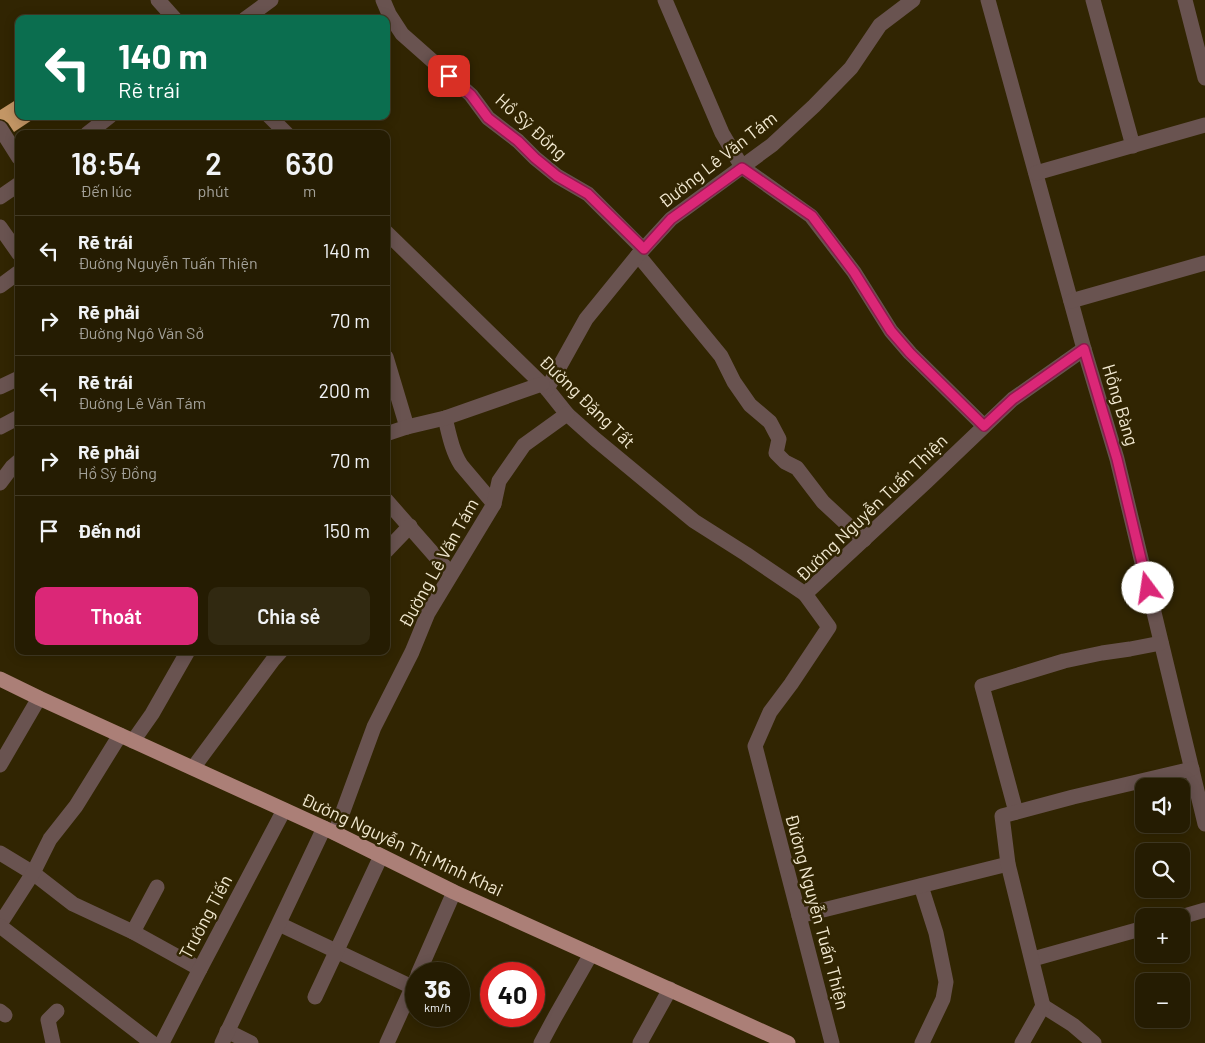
<!DOCTYPE html>
<html lang="vi">
<meta charset="utf-8">
<style>
:root{--surface:#251c02;--page:#312911;--text:#f1f3f6;--muted:#a3a199;--line:#423a24;--accent:#db2777}
body{margin:0;font-family:Barlow,sans-serif;background:var(--page);color:var(--text);height:100vh;display:flex;flex-direction:column;font-size:19px;white-space:nowrap}
*{box-sizing:border-box;margin:0}
p{font-size:16px;color:var(--muted)}
.icon{flex:none;width:28px;height:28px;fill:none;stroke:currentColor;stroke-width:2;stroke-linecap:round;stroke-linejoin:round}
.map{position:relative;flex:1;overflow:hidden}
.sheet{position:absolute;left:15px;top:130px;width:375px;height:525px;display:flex;flex-direction:column;background:var(--surface);border-radius:10px;box-shadow:0 2px 12px #0003,0 0 0 1px var(--line)}
.sheet>*{flex:none}
.top-card{position:absolute;left:15px;top:15px;width:375px;height:105px;border-radius:10px;box-shadow:0 2px 12px #0003,0 0 0 1px var(--line);background:#0b6e4f;color:#fff;overflow:hidden}
.fabs{position:absolute;left:1135px;top:778px;display:grid;gap:10px}
.fabs a{display:grid;place-items:center;width:55px;height:55px;border-radius:10px;background:var(--surface);box-shadow:0 2px 12px #0003,0 0 0 1px var(--line);font-size:25px}
.speed{position:absolute;left:405px;top:962px;display:flex;gap:10px;font-size:25px;font-weight:700;text-align:center}
.speed>*{display:grid;place-content:center;width:65px;height:65px;border-radius:50%;background:var(--surface);box-shadow:0 2px 12px #0003,0 0 0 1px var(--line);line-height:1}
.speed small{font-size:12px;font-weight:400}
.speed .limit{border:8px solid #d22;background:#fff;color:#111}
.pin{position:absolute;display:grid;place-items:center;width:42px;height:42px;color:#fff;margin:-21px;border-radius:10px;box-shadow:0 2px 8px #0006}
.me{position:absolute;width:55px;margin:-28px;rotate:346deg;stroke-linejoin:round;filter:drop-shadow(0 0 4px #0008)}
.turn{display:flex;align-items:center;gap:18px;height:105px;padding:0 20px;font-size:22px}
.turn .icon{width:65px;height:65px;stroke-width:2.5}
.turn b{display:block;font-size:35px;line-height:42px}
.eta{display:flex;justify-content:space-evenly;align-items:center;height:85px;text-align:center}
.eta b{font-size:30px;font-weight:600;line-height:35px}
.button{display:flex;gap:10px;margin-top:auto;padding:10px 20px}
.button a{flex:1;height:58px;border-radius:10px;background:var(--accent);color:#fff;font-size:20px;font-weight:600;line-height:58px;text-align:center}
.button a+a{background:var(--page);color:var(--text)}
ul{padding:0;list-style:none}
li{display:flex;align-items:center;gap:15px;height:70px;padding:0 20px;border-top:1px solid var(--line)}
li div{flex:1}
li b{display:block;font-size:19px}
li em{font-style:normal}
.map>svg:first-child{display:block}
</style>
<div class="map">
<svg width="1205" height="1043" viewBox="0 0 1205 1043">
<rect width="100%" height="100%" fill="#312502"/>
<path fill="#c39665" d="M19,98V116H38L14,132L8,123L4,120L0,119V110Z"/>
<g fill="none" stroke-linecap="round" stroke-linejoin="round">
<g stroke="#695350" stroke-width="15">
<path d="M158,0L175,19"/>
<path d="M383,0L389,14L402,34L471,95L488,118L518,141L535,158L557,176L588,194L643,249"/>
<path d="M665,0L722,133L742,167L811,216L854,272L891,331L910,353L984,426"/>
<path d="M988,0L1084,349L1117,459L1205,824"/>
<path d="M1093,0L1133,146"/>
<path d="M1185,0L1205,78"/>
<path d="M245,19L271,0"/>
<path d="M269,116L287,134"/>
<path d="M0,128L19,158"/>
<path d="M87,134L110,116"/>
<path d="M1036,173L1205,125"/>
<path d="M0,197L19,184"/>
<path d="M0,227L19,254"/>
<path d="M386,232L547,389L567,414L595,439L694,521L746,554L805,594"/>
<path d="M638,255L721,356L734,382L750,405L770,422L779,439L776,453L785,462L797,468L823,502L864,540"/>
<path d="M0,286L19,272"/>
<path d="M1071,301L1205,263"/>
<path d="M386,357L407,427"/>
<path d="M0,387L19,378"/>
<path d="M547,389L586,319L638,255L671,219L772,145L814,106L851,68L880,25L913,0"/>
<path d="M445,418C449,434 452,451 461,465L494,504"/>
<path d="M0,427L19,417"/>
<path d="M386,434L407,427L445,418L542,384"/>
<path d="M0,483L12,467L19,461"/>
<path d="M386,500L451,574"/>
<path d="M386,551L410,526"/>
<path d="M133,741L152,714L188,651"/>
<path d="M0,765L39,698"/>
<path d="M193,768L273,660L281,651"/>
<path d="M1016,812L982,686L1064,661L1102,653L1130,649L1161,643"/>
<path d="M335,833L374,727L412,652L428,613L494,504L499,481L524,445L567,414"/>
<path d="M0,853L33,873L73,904L133,932L200,969"/>
<path d="M921,886L936,933L946,982L943,999L922,1043"/>
<path d="M799,916L1008,864"/>
<path d="M1181,917L1205,910"/>
<path d="M0,924L33,873L50,839L76,806L120,735"/>
<path d="M279,924L412,987"/>
<path d="M0,926L152,1043"/>
<path d="M133,932L157,887"/>
<path d="M1033,959L1144,928"/>
<path d="M418,974L454,892"/>
<path d="M315,997L381,856"/>
<path d="M1043,1006L1073,1025L1094,1043"/>
<path d="M0,1011L5,1015"/>
<path d="M227,1031L251,1043"/>
<path d="M53,1043L48,1020L57,1011"/>
<path d="M162,1043L200,969L284,810"/>
<path d="M222,1043L324,828"/>
<path d="M387,1043L416,979"/>
<path d="M541,1043L555,1017L591,954"/>
<path d="M640,1043L670,989"/>
<path d="M832,1043L755,746L770,712L791,684L829,627L805,594L926,482L1013,399L1084,349"/>
<path d="M1022,1043L1043,1006L1008,864L1002,816L1073,797L1192,769"/>
</g>
<path stroke="#ab7f77" stroke-width="15" d="M0,679L39,698L335,833L454,892L788,1043"/>
</g>
<g fill="none" stroke-linecap="round" stroke-linejoin="round">
<g stroke="#8e194d" stroke-width="12">
<path id="route" d="M449,76L471,95L488,118L518,141L535,158L557,176L588,194L644,249L671,219L742,168L812,216L854,272L891,331L910,353L984,426L1013,399L1084,349L1117,459L1148,588"/>
</g>
<use href="#route" stroke="#db2777" stroke-width="9"/>
</g>
<g text-anchor="middle" stroke-width="5" stroke-linejoin="round" paint-order="stroke">
<g font-size="18" fill="#f1e8d0" stroke="#312502">
<text transform="translate(531 127) rotate(42)" y="6">Hồ Sỹ Đồng</text>
<text transform="translate(718 160) rotate(-38)" y="6">Đường Lê Văn Tám</text>
<text transform="translate(587 402) rotate(44)" y="6">Đường Đặng Tất</text>
<text transform="translate(1120 405) rotate(73)" y="6">Hồng Bàng</text>
<text transform="translate(872 508) rotate(-44)" y="6">Đường Nguyễn Tuấn Thiện</text>
<text transform="translate(439 563) rotate(-61)" y="6">Đường Lê Văn Tám</text>
<text transform="translate(402 845) rotate(25)" y="6">Đường Nguyễn Thị Minh Khai</text>
<text transform="translate(817 912) rotate(75)" y="6">Đường Nguyễn Tuấn Thiện</text>
<text transform="translate(206 917) rotate(-62)" y="6">Trường Tiến</text>
</g>
</g>
</svg>
<div class="fabs">
<a><svg class="icon" aria-label="sound" viewBox="0 0 24 24"><path d="M4 9h4l5-4v14l-5-4H4zM17 9q2 3 0 6"/></svg></a>
<a><svg class="icon" aria-label="search" viewBox="0 0 24 24"><circle cx="10" cy="10" r="6"/><path d="M15 15l6 6"/></svg></a>
<a>+</a>
<a>−</a>
</div>
<div class="speed"><div>36<small>km/h</small></div><div class="limit">40</div></div>
<div class="pin" style="left:449px;top:76px;background:#d93025"><svg class="icon" aria-label="arrive" viewBox="0 0 24 24"><path d="M6 21V4h12l-3 4 3 4H6"/></svg></div>
<svg class="me" style="left:1148px;top:588px" viewBox="-20 -20 40 40"><circle r="19" fill="#fff"/><path d="M0-13L10 11 0 6-10 11z" fill="#db2777"/></svg>
<div class="top-card">
<div class="turn"><svg class="icon" aria-label="left" viewBox="0 0 24 24"><path d="M17 20v-9H6M10 6l-5 5 5 5"/></svg><div><b>140 m</b>Rẽ trái</div></div>
</div>
<section class="sheet">
<div class="eta">
<div><b>18:54</b><p>Đến lúc</p></div>
<div><b>2</b><p>phút</p></div>
<div><b>630</b><p>m</p></div>
</div>
<ul>
<li><svg class="icon" aria-label="left" viewBox="0 0 24 24"><path d="M17 20v-9H6M10 6l-5 5 5 5"/></svg><div><b>Rẽ trái</b><p>Đường Nguyễn Tuấn Thiện</p></div><em>140 m</em></li>
<li><svg class="icon" aria-label="right" viewBox="0 0 24 24"><path d="M7 20v-9h11M14 6l5 5-5 5"/></svg><div><b>Rẽ phải</b><p>Đường Ngô Văn Sở</p></div><em>70 m</em></li>
<li><svg class="icon" aria-label="left" viewBox="0 0 24 24"><path d="M17 20v-9H6M10 6l-5 5 5 5"/></svg><div><b>Rẽ trái</b><p>Đường Lê Văn Tám</p></div><em>200 m</em></li>
<li><svg class="icon" aria-label="right" viewBox="0 0 24 24"><path d="M7 20v-9h11M14 6l5 5-5 5"/></svg><div><b>Rẽ phải</b><p>Hồ Sỹ Đồng</p></div><em>70 m</em></li>
<li><svg class="icon" aria-label="arrive" viewBox="0 0 24 24"><path d="M6 21V4h12l-3 4 3 4H6"/></svg><div><b>Đến nơi</b></div><em>150 m</em></li>
</ul>
<div class="button"><a>Thoát</a><a>Chia sẻ</a></div>
</section>
</div>
